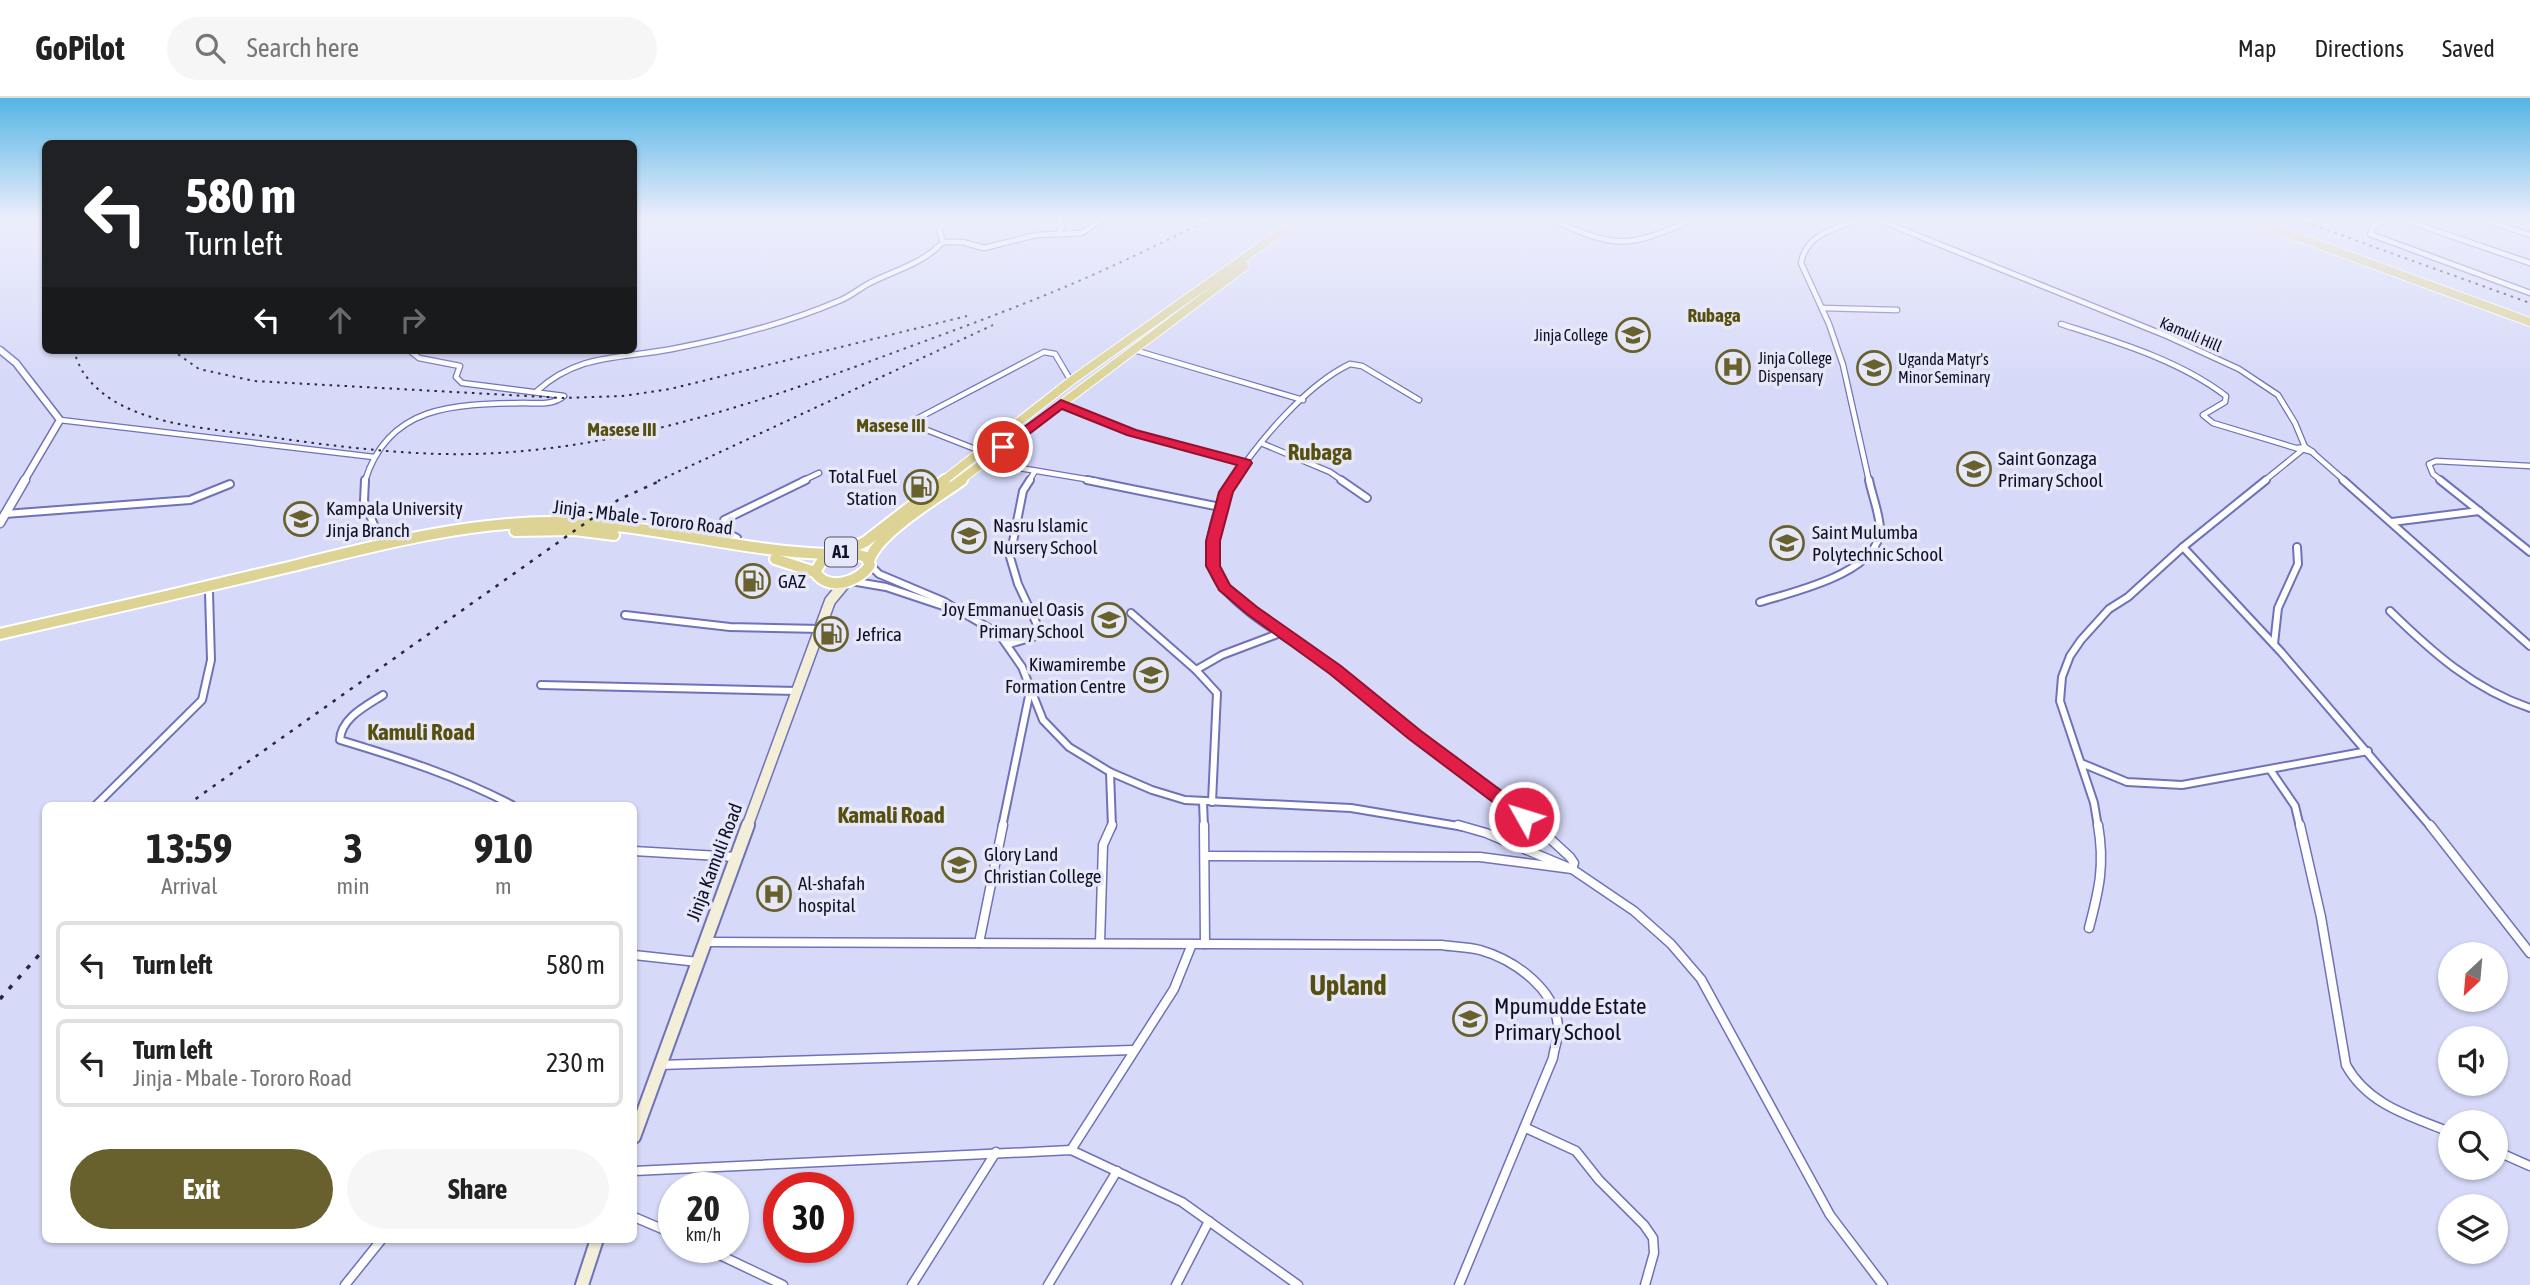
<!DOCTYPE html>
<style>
:root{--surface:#fff;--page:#f6f6f6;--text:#222;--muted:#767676;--line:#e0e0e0;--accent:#68602d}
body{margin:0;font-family:"Asap Condensed",sans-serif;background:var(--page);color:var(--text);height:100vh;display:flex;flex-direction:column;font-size:26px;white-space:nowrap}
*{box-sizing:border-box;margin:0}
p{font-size:23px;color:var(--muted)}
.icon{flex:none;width:38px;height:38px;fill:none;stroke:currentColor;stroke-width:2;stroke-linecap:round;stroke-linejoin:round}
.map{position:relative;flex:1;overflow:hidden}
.sheet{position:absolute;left:42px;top:704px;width:595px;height:441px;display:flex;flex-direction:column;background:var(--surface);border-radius:10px;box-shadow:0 2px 5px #0004}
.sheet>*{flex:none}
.banner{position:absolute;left:42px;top:42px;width:595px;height:214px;border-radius:10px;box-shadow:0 2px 5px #0004;background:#202124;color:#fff;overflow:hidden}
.needle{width:46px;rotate:206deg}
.tools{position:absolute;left:2438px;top:844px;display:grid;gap:14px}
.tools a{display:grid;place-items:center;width:70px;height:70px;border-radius:50%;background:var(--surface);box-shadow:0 2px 5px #0004;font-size:35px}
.speed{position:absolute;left:658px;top:1074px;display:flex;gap:14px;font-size:35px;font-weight:700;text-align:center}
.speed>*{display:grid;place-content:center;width:91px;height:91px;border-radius:50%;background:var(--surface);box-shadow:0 2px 5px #0004;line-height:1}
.speed small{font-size:18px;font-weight:400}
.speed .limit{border:10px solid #d22;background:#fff;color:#111}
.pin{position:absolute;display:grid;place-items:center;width:60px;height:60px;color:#fff;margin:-30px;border:4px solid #fff;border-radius:50%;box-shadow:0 2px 7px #0007}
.me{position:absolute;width:77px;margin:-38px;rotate:309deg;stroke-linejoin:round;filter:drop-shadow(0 0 5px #0008)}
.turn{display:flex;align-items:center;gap:24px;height:147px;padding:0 28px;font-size:32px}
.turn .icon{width:91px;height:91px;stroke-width:2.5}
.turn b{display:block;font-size:49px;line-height:60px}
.lanes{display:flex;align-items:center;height:66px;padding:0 28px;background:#0003;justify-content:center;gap:35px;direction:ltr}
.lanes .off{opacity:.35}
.eta{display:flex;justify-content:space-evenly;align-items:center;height:119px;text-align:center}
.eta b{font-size:42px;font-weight:700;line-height:49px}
.button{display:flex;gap:14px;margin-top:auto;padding:14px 28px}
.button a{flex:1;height:80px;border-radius:42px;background:var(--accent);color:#fff;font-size:28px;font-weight:700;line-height:80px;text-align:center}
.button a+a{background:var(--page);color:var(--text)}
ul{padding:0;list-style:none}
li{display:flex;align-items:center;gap:21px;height:88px;margin:0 14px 10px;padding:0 14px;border:4px solid var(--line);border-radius:10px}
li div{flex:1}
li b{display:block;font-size:26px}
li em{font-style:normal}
header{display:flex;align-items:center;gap:42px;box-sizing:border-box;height:98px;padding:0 35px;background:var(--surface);border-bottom:2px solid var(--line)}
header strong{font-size:33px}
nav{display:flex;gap:38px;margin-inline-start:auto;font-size:24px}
.search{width:490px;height:63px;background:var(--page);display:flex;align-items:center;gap:18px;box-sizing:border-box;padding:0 24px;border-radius:38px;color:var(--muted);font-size:26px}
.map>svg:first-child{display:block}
</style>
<header>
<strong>GoPilot</strong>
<div class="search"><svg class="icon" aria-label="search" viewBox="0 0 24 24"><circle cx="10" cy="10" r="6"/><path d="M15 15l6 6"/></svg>Search here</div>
<nav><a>Map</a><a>Directions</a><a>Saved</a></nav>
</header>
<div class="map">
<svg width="2530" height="1187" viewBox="0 0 2530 1187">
<rect width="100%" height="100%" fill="#d6d9f8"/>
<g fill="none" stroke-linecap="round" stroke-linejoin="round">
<g stroke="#7072b7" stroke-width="7">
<g id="minor-far2">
<path d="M1552,122C1616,150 1627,151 1691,122"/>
<path d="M1858,122C1834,131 1806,136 1801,165L1829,226L1843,267L1869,383"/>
<path d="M1879,122L2167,238L2239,271L2278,297L2295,325L2305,349"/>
<path d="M2384,122L2373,129L2370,136L2530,195"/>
<path d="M2405,122L2530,165"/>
<path d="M2485,122L2530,137"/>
<path d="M1058,136L1062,129L1059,122"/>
<path d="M943,144H962L984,150L1036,137L1082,135L1101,122"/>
<path d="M1822,210L1897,212"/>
<path d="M2061,226C2117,244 2179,262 2226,298L2225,304L2203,317L2213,325L2299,351"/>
<path d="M1134,252L1303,302"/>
<path d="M537,293C579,255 620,261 672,251C729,240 788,225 841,202C853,197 862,188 874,183C899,171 923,165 943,144L939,131L947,122"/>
<path d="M1061,306L1131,335L1245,365"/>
<path d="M60,322L374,359"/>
<path d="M1261,345L1330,374L1343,383"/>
<path d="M2305,349L2313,354L2298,350Z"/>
<path d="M983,354L909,325L1044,254L1055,256L1071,283"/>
<path d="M2312,354L2345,383"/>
<path d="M984,364L1097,383"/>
<path d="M365,383C388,307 454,306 523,305C537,305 552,308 564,298L462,285L456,279L460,268L419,260L409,252"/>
<path d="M802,383L819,375"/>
<path d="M1029,383L1035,373"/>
<path d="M1233,383C1259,343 1306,287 1350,266L1362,268L1419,302"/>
<path d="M2264,383L2301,353"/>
<path d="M2442,383L2433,376L2429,366L2436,363L2530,368"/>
</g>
</g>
<g stroke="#7072b7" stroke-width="10">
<g id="minor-far1">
<path d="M365,382L364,403L382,446"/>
<path d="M1087,382L1220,409"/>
<path d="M1234,382C1218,407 1202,448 1216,478C1232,511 1301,547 1332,569C1360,590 1386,614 1414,636C1454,668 1497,696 1537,729"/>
<path d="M1341,382L1367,400"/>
<path d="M2266,382L2183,449L2281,554L2431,729"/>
<path d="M2343,382L2530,548"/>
<path d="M2440,382L2479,413"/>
<path d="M5,416L190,402L230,386"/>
<path d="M2392,424L2479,413L2530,454"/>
<path d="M735,446L737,440L723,433L724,422L806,382"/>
<path d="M870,467L879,476L943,503L999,536L1022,569L1043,622L1069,649L1110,674L1152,692L1185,702L1351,710L1464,729"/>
<path d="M851,483L886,489L955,512"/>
<path d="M1760,504C1792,494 1881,475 1880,430C1879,414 1872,397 1869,382"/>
<path d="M2390,513C2432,554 2473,591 2530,610"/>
<path d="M1131,515L1196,572L1217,595L1212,704"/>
<path d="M625,517L730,529L821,531"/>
<path d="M1009,546L1033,539L1040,533L1018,486L1010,459L1023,393L1030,382"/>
<path d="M2274,546L2278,510L2298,466L2297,449"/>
<path d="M1196,572L1222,557L1283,534"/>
<path d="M541,587L798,593"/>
<path d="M383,597C366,608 341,620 340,642C400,660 457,678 512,707"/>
<path d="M2081,665L2127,684L2182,687L2368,653"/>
<path d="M2271,673L2295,708L2300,729"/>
<path d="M1110,674L1112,729"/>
<path d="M1203,704L1204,729"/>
<path d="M96,707L202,602L211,562L209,495"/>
<path d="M1002,729L1030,593"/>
<path d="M2098,729L2094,705L2060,603L2062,579L2070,558L2081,542L2109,511L2128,499L2183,449"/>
</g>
</g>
<g stroke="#7072b7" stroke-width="11">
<g id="minor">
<path d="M1204,727L1205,846"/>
<path d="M1458,727L1486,735L1572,771L1634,813L1671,846L1701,881L1830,1117L1883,1187"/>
<path d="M2300,727L2321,819L2346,967C2368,1007 2410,1018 2450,1034"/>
<path d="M2430,727L2530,855"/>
<path d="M634,753L736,759"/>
<path d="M1206,758L1480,759L1572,771L1574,765L1570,759L1535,727"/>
<path d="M2089,830C2099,792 2105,767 2098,727"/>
<path d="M705,844L1442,847C1454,849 1468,849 1480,852C1515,862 1559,893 1558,933C1558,942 1554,951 1553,960L1459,1187"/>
<path d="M979,845L1003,727"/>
<path d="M1100,845L1103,747L1112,727"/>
<path d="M634,857L698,864"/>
<path d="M659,967L1133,952"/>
<path d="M1526,1030L1576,1053L1599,1082L1644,1127L1653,1140L1654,1155L1645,1187"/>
<path d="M1071,1052L1174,891L1192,846"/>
<path d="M2496,1053L2530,1068"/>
<path d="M634,1073L1071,1052L1182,1104L1298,1187"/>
<path d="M634,1119L674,1136"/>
<path d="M705,1150L783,1187"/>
<path d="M345,1187L382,1141"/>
<path d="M912,1187L996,1054"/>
<path d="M1048,1187L1117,1073"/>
<path d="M1176,1187L1209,1123"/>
</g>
</g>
<g stroke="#7072b7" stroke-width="9">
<path id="tertiary-far1" d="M0,252L16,265L60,322L24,383"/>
</g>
<g stroke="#7072b7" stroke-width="11">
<path id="tertiary" d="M0,425L25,382"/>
</g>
<g stroke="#7072b7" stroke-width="13">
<path id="secondary-far1" d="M747,729L830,503L845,485"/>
</g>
<g stroke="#7072b7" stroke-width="16">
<g id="secondary">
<path d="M634,1039L748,727"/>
<path d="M582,1187L597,1141"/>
</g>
</g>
<g stroke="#fff" stroke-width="10">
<g id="trunk-far1">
<path d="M2252,122L2530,224"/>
<path d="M943,383L1071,283L1275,138L1302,122"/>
<path d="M959,383L1245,168"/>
</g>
</g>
<g stroke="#fff" stroke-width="14">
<g id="trunk">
<path d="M515,433L575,432L614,437"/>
<path d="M845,453L865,444L945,382"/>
<path d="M845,453L866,459L870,467C859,484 828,494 815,474L823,461Z"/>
<path d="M775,461L815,474"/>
<path d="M869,463C877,435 937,400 962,382"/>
<path d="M0,536C96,514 193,492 289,469C374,448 460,425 549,424C644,423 736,454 832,456"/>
</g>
</g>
<use href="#minor-far2" stroke="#fff" stroke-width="4.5"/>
<use href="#minor-far1" stroke="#fff" stroke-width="6"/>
<use href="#minor" stroke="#fff" stroke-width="8"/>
<use href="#tertiary-far1" stroke="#fff" stroke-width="6"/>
<use href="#tertiary" stroke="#fff" stroke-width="8"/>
<use href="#secondary-far1" stroke="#f2eed7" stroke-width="10"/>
<use href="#secondary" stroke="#f2eed7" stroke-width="12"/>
<use href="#trunk-far1" stroke="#dcd394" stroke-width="8"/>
<use href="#trunk" stroke="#dcd394" stroke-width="10"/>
<g stroke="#282743" stroke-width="2" stroke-dasharray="2.5 5" stroke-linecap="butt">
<path d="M2299,122L2530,205"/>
<path d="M73,252C76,259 79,268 83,274C118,326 200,329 255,337C335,348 416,360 497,355C630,347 755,306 879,260C949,234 1020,209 1088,179C1129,161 1169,141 1209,122"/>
<path d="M172,252L199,271L254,283L563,300L623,298L670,291L967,218"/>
<path d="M658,383L993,227"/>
</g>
<path stroke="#282743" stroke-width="2.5" stroke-dasharray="3.5 7" stroke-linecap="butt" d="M187,707L618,402L662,382"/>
<path stroke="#282743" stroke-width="3.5" stroke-dasharray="4.5 9" stroke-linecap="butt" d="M0,901L46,849"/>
</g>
<linearGradient id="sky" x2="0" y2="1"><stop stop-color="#54b5e4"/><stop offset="0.42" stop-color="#edeefc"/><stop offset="1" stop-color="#edeefc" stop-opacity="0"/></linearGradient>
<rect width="2530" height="288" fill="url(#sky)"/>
<path fill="#e11d48" stroke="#92132f" stroke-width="2" d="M1061,302L1136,332L1250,362L1252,365L1233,394L1220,443V468L1230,487L1257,509L1341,568L1421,633L1530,714L1533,719L1530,723H1518L1409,641L1330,576L1247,516L1219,492L1206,468V443L1219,394L1237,367L1127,337L1062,311L1008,352H999V347Z"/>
<defs>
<g id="school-ring" transform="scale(1.75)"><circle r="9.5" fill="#e6e7f7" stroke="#68602d" stroke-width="1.5"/><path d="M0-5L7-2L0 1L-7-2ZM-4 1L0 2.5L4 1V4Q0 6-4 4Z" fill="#68602d"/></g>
<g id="hospital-ring" transform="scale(1.75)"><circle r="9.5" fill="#e6e7f7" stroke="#68602d" stroke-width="1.5"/><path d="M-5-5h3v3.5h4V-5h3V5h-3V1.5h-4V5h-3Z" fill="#68602d"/></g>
<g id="fuel-ring" transform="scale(1.75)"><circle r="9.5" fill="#e6e7f7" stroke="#68602d" stroke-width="1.5"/><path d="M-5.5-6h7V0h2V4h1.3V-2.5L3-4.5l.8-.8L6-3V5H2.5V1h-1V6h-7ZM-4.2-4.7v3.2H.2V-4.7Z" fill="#68602d"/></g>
<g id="university-ring" transform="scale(1.75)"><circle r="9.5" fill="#e6e7f7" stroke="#68602d" stroke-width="1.5"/><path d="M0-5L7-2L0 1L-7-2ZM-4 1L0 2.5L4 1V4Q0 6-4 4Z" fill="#68602d"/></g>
</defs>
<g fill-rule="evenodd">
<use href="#school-ring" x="1633" y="237"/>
<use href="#hospital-ring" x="1733" y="269"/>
<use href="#school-ring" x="1874" y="270"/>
<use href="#school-ring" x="1974" y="371"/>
<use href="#fuel-ring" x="921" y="389"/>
<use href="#university-ring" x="301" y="421"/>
<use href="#school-ring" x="969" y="438"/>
<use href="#school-ring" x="1787" y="445"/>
<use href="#fuel-ring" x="753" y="483"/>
<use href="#school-ring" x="1109" y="522"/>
<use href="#fuel-ring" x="831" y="536"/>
<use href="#school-ring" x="1151" y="577"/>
<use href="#school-ring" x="959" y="767"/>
<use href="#hospital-ring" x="774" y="796"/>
<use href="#school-ring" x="1470" y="921"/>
</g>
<g text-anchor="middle" stroke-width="7" stroke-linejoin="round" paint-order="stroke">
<g font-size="16" fill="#11102b" stroke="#e6e7f7">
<text transform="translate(2191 236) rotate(23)" y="6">Kamuli Hill</text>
</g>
<g font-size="16" fill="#11102b" stroke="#e6e7f7" text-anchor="start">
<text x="1608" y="243" text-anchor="end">Jinja College</text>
<text x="1758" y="266">Jinja College<tspan x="1758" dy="18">Dispensary</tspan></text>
<text x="1898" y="267">Uganda Matyr's<tspan x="1898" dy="18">Minor Seminary</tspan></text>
</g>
<rect fill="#e6e7f7" stroke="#515068" stroke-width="2" x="825" y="439.5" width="32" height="29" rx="5"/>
<g font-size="18" font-weight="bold" fill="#11102b">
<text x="841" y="460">A1</text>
</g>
<g font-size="19" font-weight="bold" fill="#574f10" stroke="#e6e7f7">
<text x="1714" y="224">Rubaga</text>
<text x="891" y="334">Masese III</text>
<text x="622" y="338">Masese III</text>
</g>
<g font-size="19" fill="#11102b" stroke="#e6e7f7" text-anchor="start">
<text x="1998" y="367">Saint Gonzaga<tspan x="1998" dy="22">Primary School</tspan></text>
<text x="897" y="385" text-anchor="end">Total Fuel<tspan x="897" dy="22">Station</tspan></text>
<text x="326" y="417">Kampala University<tspan x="326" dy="22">Jinja Branch</tspan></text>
<text x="993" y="434">Nasru Islamic<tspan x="993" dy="22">Nursery School</tspan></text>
<text x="1812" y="441">Saint Mulumba<tspan x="1812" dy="22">Polytechnic School</tspan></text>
<text x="778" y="490">GAZ</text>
<text x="1084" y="518" text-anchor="end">Joy Emmanuel Oasis<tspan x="1084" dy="22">Primary School</tspan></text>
<text x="856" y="543">Jefrica</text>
<text x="1126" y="573" text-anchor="end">Kiwamirembe<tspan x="1126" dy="22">Formation Centre</tspan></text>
<text x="984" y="763">Glory Land<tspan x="984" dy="22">Christian College</tspan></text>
<text x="798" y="792">Al-shafah<tspan x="798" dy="22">hospital</tspan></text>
</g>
<g font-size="19" fill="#11102b" stroke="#e6e7f7">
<text transform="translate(643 419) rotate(7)" y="7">Jinja - Mbale - Tororo Road</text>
<text transform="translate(714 764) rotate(-69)" y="7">Jinja Kamuli Road</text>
</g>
<g font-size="23" font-weight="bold" fill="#574f10" stroke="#e6e7f7">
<text x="1320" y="362">Rubaga</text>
<text x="421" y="642">Kamuli Road</text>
<text x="891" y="725">Kamali Road</text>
</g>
<g font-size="23" fill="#11102b" stroke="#e6e7f7" text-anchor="start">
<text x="1494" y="916">Mpumudde Estate<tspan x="1494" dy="26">Primary School</tspan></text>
</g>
<g font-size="28" font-weight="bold" fill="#574f10" stroke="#e6e7f7">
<text x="1348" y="897">Upland</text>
</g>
</g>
</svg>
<div class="tools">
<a><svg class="needle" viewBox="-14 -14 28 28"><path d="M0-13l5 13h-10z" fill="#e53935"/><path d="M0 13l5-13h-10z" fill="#767676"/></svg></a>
<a><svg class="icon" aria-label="sound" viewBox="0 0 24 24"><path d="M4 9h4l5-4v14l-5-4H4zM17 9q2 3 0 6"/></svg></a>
<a><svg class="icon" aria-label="search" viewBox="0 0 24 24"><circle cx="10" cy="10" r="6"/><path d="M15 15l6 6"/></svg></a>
<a><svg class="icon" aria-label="layers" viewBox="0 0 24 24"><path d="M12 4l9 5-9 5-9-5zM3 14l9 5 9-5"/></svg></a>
</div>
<div class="speed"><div>20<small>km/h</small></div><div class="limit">30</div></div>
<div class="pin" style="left:1003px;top:349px;background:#d93025"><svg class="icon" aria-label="arrive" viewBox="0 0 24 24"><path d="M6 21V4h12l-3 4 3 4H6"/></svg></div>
<svg class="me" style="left:1524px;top:719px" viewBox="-20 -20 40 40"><circle r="17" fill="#e11d48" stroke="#fff" stroke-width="3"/><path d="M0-11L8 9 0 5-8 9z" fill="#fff"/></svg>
<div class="banner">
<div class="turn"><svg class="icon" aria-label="left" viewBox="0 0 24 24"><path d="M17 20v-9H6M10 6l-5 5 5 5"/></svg><div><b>580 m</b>Turn left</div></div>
<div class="lanes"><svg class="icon" aria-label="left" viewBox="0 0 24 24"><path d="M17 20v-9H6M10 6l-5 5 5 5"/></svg><svg class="icon off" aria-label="ahead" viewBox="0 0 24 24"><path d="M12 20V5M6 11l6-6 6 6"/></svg><svg class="icon off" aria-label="right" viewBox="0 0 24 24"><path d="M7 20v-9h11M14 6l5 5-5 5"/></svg></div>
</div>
<section class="sheet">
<div class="eta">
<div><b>13:59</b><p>Arrival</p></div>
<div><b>3</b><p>min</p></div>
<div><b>910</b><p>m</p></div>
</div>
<ul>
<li><svg class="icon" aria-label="left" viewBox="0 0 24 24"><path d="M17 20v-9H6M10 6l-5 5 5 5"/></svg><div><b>Turn left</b></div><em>580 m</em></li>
<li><svg class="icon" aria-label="left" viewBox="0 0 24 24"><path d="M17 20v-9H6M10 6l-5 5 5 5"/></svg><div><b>Turn left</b><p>Jinja - Mbale - Tororo Road</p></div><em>230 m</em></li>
</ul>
<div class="button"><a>Exit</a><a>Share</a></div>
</section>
</div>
